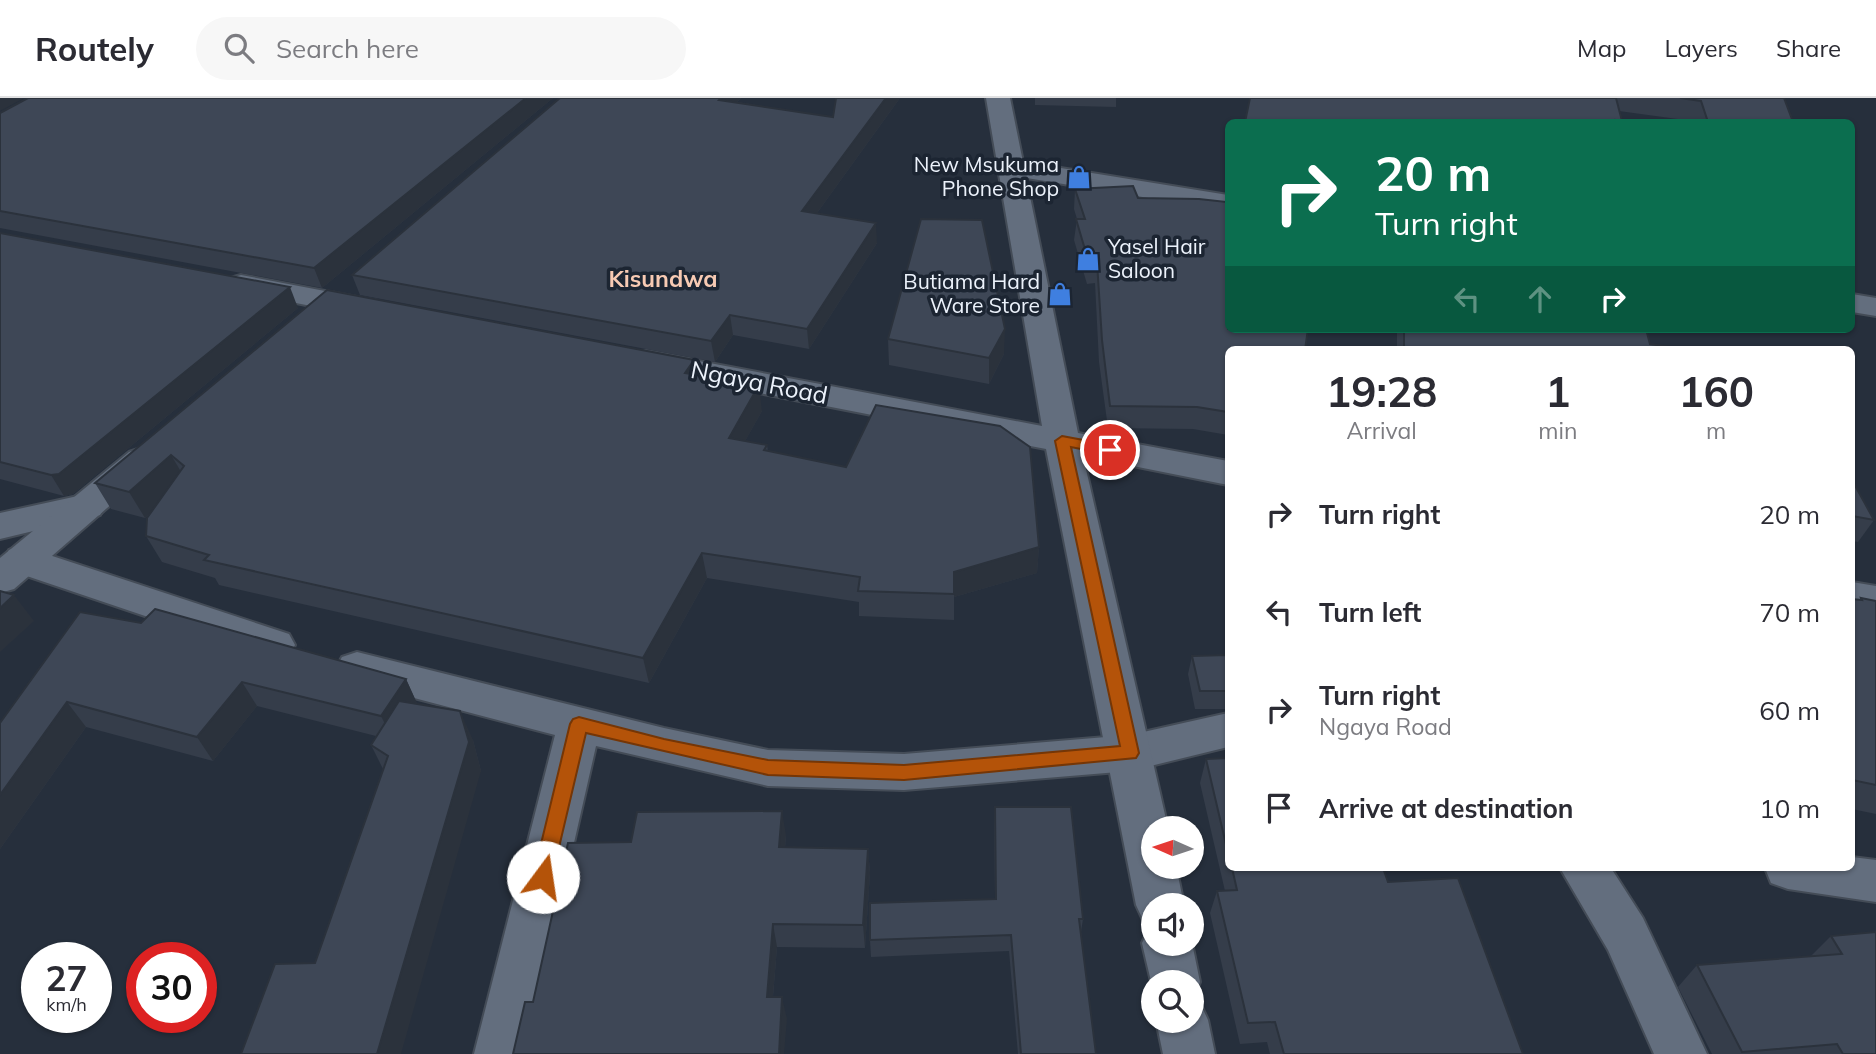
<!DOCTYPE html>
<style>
:root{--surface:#fff;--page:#f7f7f7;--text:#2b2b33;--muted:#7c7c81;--line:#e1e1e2}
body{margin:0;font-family:Mulish,sans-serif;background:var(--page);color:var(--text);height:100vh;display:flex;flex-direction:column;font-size:26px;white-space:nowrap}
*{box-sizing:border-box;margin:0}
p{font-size:23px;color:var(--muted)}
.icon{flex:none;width:38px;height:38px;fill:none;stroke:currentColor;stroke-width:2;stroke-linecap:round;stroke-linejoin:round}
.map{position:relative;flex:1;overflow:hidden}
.drawer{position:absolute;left:1225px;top:248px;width:630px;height:525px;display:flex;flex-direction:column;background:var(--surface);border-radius:10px;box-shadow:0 2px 5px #0004}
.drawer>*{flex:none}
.guide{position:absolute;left:1225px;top:21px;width:630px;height:214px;border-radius:10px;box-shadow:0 2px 5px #0004;background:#0b6e4f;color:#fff;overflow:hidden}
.needle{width:46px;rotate:273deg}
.controls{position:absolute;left:1141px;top:718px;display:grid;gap:14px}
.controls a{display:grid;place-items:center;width:63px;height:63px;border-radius:50%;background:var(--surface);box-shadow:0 2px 5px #0004;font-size:35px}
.speed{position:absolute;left:21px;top:844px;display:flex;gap:14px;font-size:35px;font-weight:700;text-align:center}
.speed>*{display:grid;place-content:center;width:91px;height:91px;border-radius:50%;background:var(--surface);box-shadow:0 2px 5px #0004;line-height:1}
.speed small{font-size:18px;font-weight:400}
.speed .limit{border:10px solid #d22;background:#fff;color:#111}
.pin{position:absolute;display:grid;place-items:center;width:60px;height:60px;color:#fff;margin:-30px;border:4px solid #fff;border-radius:50%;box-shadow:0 2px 7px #0007}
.me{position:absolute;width:77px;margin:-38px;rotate:14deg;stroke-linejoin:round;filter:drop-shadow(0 0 5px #0008)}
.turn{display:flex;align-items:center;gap:24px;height:147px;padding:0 35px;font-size:32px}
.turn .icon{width:91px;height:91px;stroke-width:2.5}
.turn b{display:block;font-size:49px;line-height:60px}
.lanes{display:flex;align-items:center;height:66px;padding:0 35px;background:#0003;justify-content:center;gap:35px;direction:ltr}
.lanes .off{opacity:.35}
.eta{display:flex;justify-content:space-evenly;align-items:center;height:119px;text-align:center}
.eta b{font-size:42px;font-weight:700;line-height:49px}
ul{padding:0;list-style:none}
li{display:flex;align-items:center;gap:21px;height:98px;padding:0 35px}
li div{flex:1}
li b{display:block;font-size:26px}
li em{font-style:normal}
header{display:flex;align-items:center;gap:42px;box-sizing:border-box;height:98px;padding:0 35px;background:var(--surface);border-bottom:2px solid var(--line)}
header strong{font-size:33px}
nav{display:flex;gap:38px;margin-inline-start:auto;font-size:24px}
.search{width:490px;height:63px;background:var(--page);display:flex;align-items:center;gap:18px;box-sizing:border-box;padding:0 24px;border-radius:38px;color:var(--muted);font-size:26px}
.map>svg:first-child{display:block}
</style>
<header>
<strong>Routely</strong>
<div class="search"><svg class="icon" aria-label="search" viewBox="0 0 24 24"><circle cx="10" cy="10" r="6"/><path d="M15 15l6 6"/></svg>Search here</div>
<nav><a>Map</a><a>Layers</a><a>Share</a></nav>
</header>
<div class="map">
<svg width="1876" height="956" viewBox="0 0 1876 956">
<rect width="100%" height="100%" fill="#262f3c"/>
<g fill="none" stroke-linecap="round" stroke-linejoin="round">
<g stroke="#444c57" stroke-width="4">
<g id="minor">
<path d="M1011,62L1228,97V113L1002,76L998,70L1002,64Z"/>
<path d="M1852,196L1876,200V218L1852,214Z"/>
<path d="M87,396L100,399L105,408L100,417L0,441V415Z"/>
<path d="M22,448L289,536L295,547L289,558L275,562L9,472L3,462L9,452Z"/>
<path d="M357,554L664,630L768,652L904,656L1130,637L1228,615V649L1130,673L904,692L768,688L596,648L526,956H474L555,637L342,581L336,570L342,559Z"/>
<path d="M1852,759L1876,762V804L1788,791L1771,785L1765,770H1852Z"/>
<path d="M1560,770H1611L1643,820L1707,956H1654L1608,852Z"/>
</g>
</g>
<g stroke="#444c57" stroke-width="4">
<g id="tertiary">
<path d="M986,0H1010L1078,335L1228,363V387L1083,358L1168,730H1153V768H1176L1184,807H1153V826L1143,822L1136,807L1046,351L646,273L635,270L630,263L635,256L646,253L1042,328Z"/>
<path d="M241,177L367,201L378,203L382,210L378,217L367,219L230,192L226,186L230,180Z"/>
<path d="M141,350L153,354L159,362L153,370L14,491L0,495V460L129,354Z"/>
<path d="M1852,484L1876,488V516L1852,512Z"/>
<path d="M1153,828V845H1192L1200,884L1193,901L1192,884H1153V892L1142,845L1150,829Z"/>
<path d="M1192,901L1200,905L1208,922L1215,956H1163L1156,922H1192Z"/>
</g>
</g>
<use href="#minor" fill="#636e7e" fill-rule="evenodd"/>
<use href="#tertiary" fill="#636e7e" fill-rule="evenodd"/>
</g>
<g fill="#353d4a">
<path d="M553,0L322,190L0,130V15Z"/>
<path d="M560,0H741L737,4L833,19L900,0L817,115L877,145L809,251L733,237L715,264L360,197L352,177Z"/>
<path d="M1035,0H1116V9L1035,7Z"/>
<path d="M1250,0H1784L1793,24H1693L1692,23L1619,13L1622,23V24H1245Z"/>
<path d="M1075,91L1138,100L1228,252V337L1193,331L1108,330L1099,264L1095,185L1087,186L1074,142L1077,121L1074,111Z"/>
<path d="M0,135L298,210L73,396L64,398L0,381Z"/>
<path d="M327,192L694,262L697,277L762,313L745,343L767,347L768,353L1039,449L1037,475L954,499V522L859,518V504L707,480L649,585L219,487L215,480L162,464L146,438L150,416L145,420L111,411L95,385Z"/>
<path d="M1397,231H1646L1650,246L1690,252H1397Z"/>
<path d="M888,241L1004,256L989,286L889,267Z"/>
<path d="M1852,382L1874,422L1858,444L1852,443Z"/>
<path d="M1861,500L1876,503V716L1852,711V501L1860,502Z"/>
<path d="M80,514L406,581L417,606L473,642L481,673L315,865L383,671L371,647L376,638L257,608L213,663L86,629L0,751V625Z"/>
<path d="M1228,557V611H1195L1188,576L1192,558Z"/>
<path d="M1228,660V770H1383L1388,784L1523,956H1270L1267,944L1240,946L1210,815L1217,793H1225L1200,685L1206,661Z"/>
<path d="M995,709L1083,821L1081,834L1096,956H1018L1009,853L871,859L870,842L995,801L994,727Z"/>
<path d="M786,737L785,750L868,751L870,775L865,850L777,849L773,899L787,921L533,904L631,744Z"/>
<path d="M1876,834V956H1712L1678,889L1697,867L1811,858L1831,838Z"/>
</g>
<g fill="#2b323c">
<path d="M0,0H24L0,13Z"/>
<path d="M526,0H553L322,190L314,170Z"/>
<path d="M721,0H741L721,20L719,2Z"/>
<path d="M886,0H900L804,133L802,113Z"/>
<path d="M876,125L877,145L809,251L807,231Z"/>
<path d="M290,189L298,210L73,396L64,398L51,377Z"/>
<path d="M730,217L733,237L715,264L711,243Z"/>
<path d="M1005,231L1004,256L989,286V260Z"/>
<path d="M694,262L698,287L685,275Z"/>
<path d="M759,287L762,313L733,365L729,340Z"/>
<path d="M171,357L186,382L145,420L129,394Z"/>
<path d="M1039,449L1037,475L954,499V474Z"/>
<path d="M702,455L707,480L649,585L643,560Z"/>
<path d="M14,497L34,523L0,554V510Z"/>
<path d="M406,581L417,605L393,642L381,618Z"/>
<path d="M242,584L257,608L213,663L197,639Z"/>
<path d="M67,604L86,629L0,751V697Z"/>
<path d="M460,613L473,642L481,673L401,956H377Z"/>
<path d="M782,713L786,737L783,773L779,749Z"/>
<path d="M868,751L870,775L865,850L863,827Z"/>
<path d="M773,826L777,849L771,921L767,899Z"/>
<path d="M782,899L787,921L784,956H779Z"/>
</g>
<g fill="#3e4756" stroke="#2b323c" stroke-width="2">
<path d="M28,0H526L314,170L0,113V15Z"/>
<path d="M560,0H721L719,2L833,19L836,0H886L802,113L876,125L807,231L730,217L711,243L352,177Z"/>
<path d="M1250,0H1616L1622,23L1616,22L1617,24H1245Z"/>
<path d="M1680,0H1784L1793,24H1708L1701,3Z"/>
<path d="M1133,88L1138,100L1199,101L1226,104L1228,94V231H1308L1305,252H1228V314L1197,309L1110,308L1102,242L1097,164L1089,165L1076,121H1085L1075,91Z"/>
<path d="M921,121L982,122L1005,231L989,260L888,241Z"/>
<path d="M0,135L290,189L59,376L51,377L0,364Z"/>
<path d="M327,192L694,262L685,275L759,287L729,340L767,347L764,352L846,369L876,307L1000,328L1030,349L1039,449L954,474V496L858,493L860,479L702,455L643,560L204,462L209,457L146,438L147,420L184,368L171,357L129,394L95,385Z"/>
<path d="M1404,231H1646L1650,246L1690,252H1404Z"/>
<path d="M1852,382L1874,422L1852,418Z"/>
<path d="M0,493L14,497L0,510Z"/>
<path d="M1861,500L1876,503V687L1852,682V501L1862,502Z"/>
<path d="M155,511L406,581L381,618L242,584L197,639L67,604L0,697V625L80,514L141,525Z"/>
<path d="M1228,557V593H1200L1192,558Z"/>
<path d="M399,603L460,613L469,644L377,956H241L275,866L315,865L388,658L371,647Z"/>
<path d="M1228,660V755L1206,661Z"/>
<path d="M995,709H1071L1083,821H1079L1096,956H1021L1011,837L870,842V805L996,801Z"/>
<path d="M782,713L779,749L868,751L863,827L773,826L767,899H782L779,956H513L525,904H533L568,745L631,744L637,714Z"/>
<path d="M1232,770H1383L1388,784L1458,780L1523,956H1284L1275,924L1248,925L1217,793L1237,792Z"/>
<path d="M1876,834V956H1843L1837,946L1742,954L1697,867L1842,856L1831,838Z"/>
</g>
<path fill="#b45309" stroke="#753606" stroke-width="2" d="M1062,338L1110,347L1117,352L1110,357L1071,349L1139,655L1136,660L904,682L768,677L586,635L552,779L550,785L543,787L536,785L533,779L570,626L573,621L579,619L664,641L768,662L904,667L1120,648L1055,343Z"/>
<defs>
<g id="shop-bare" transform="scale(1.89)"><path d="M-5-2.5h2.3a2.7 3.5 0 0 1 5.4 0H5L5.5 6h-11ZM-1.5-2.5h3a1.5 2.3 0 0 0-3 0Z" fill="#3f7fe0" stroke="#1c2532" stroke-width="2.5" paint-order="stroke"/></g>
</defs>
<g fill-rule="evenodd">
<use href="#shop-bare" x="1079" y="79"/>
<use href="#shop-bare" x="1088" y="161"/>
<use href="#shop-bare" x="1060" y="196"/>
</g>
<g text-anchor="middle" stroke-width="7" stroke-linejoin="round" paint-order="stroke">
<g font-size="21" fill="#ecf2fb" stroke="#1c2532" text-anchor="end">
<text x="1059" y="74">New Msukuma<tspan x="1059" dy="24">Phone Shop</tspan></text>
<text x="1108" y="156" text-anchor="start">Yasel Hair<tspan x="1108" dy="24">Saloon</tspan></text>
<text x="1040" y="191">Butiama Hard<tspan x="1040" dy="24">Ware Store</tspan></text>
</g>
<g font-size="23" font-weight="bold" fill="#f7cab3" stroke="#1c2532">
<text x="663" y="189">Kisundwa</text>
</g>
<g font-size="24" fill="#ecf2fb" stroke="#1c2532">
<text transform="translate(759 285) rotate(11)" y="8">Ngaya Road</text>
</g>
</g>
</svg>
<div class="controls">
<a><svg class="needle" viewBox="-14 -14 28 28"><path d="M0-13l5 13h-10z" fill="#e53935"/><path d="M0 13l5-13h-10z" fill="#7c7c81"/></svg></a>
<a><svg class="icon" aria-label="sound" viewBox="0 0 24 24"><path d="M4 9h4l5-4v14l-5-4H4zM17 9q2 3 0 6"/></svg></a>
<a><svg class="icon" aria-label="search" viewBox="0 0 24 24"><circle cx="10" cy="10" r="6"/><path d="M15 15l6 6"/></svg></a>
</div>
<div class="speed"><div>27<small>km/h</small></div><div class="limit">30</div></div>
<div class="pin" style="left:1110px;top:352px;background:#d93025"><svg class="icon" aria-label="arrive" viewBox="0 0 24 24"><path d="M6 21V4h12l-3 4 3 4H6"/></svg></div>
<svg class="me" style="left:543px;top:779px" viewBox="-20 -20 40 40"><circle r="19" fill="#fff"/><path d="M0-13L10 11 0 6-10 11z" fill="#b45309"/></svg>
<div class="guide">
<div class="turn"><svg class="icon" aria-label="right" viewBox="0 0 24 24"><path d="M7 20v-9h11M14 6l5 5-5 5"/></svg><div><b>20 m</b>Turn right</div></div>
<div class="lanes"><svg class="icon off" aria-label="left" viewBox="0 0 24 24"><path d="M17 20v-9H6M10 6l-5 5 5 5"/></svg><svg class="icon off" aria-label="ahead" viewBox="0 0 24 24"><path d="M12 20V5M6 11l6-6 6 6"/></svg><svg class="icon" aria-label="right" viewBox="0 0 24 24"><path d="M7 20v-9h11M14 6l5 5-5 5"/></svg></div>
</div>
<section class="drawer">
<div class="eta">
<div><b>19:28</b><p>Arrival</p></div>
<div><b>1</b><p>min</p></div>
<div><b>160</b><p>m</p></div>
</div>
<ul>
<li><svg class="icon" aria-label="right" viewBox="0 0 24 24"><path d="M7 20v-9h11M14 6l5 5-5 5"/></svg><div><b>Turn right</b></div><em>20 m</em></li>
<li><svg class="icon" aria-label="left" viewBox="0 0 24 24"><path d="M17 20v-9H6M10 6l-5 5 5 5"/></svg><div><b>Turn left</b></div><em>70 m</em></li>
<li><svg class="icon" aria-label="right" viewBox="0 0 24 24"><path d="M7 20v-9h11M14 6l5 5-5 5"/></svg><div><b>Turn right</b><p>Ngaya Road</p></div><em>60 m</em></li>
<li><svg class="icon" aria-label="arrive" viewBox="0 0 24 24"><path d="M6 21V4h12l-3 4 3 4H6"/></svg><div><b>Arrive at destination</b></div><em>10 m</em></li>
</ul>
</section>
</div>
